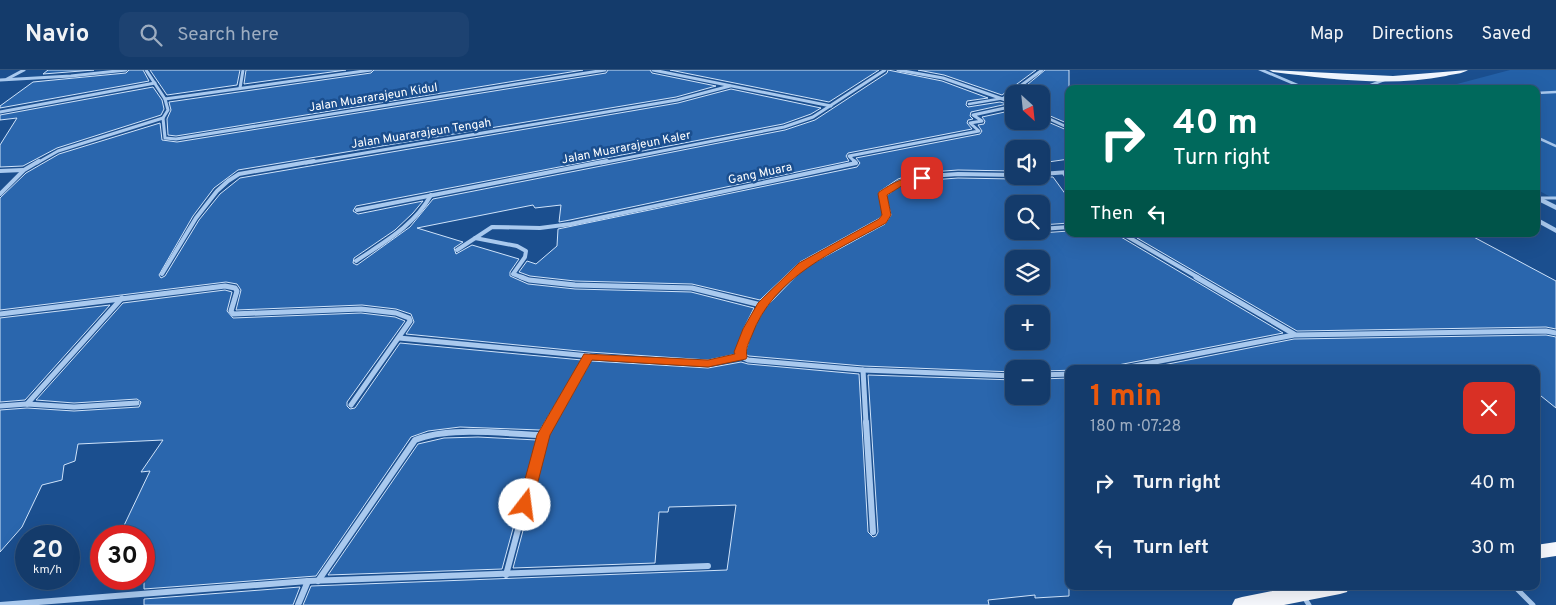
<!DOCTYPE html>
<meta charset="utf-8">
<style>
:root{--surface:#143b6b;--page:#1d4271;--text:#f1f3f6;--muted:#9dadc1;--line:#33557e;--accent:#ea580c}
body{margin:0;font-family:Overpass,sans-serif;background:var(--page);color:var(--text);height:100vh;display:flex;flex-direction:column;font-size:19px;white-space:nowrap}
*{box-sizing:border-box;margin:0}
p{font-size:16px;color:var(--muted)}
.icon{flex:none;width:28px;height:28px;fill:none;stroke:currentColor;stroke-width:2;stroke-linecap:round;stroke-linejoin:round}
.map{position:relative;flex:1;overflow:hidden}
.panel{position:absolute;left:1065px;top:295px;width:475px;height:225px;display:flex;flex-direction:column;background:var(--surface);border-radius:10px;box-shadow:0 5px 20px #0002,0 0 0 1px var(--line)}
.panel>*{flex:none}
.top-card{position:absolute;left:1065px;top:15px;width:475px;height:152px;border-radius:10px;box-shadow:0 5px 20px #0002,0 0 0 1px var(--line);background:#00695c;color:#fff;overflow:hidden}
.needle{width:32px;rotate:153deg}
.controls{position:absolute;left:1005px;top:15px;display:grid;gap:10px}
.controls a{display:grid;place-items:center;width:45px;height:45px;border-radius:10px;background:var(--surface);box-shadow:0 5px 20px #0002,0 0 0 1px var(--line);font-size:25px}
.speed{position:absolute;left:15px;top:455px;display:flex;gap:10px;font-size:25px;font-weight:700;text-align:center}
.speed>*{display:grid;place-content:center;width:65px;height:65px;border-radius:50%;background:var(--surface);box-shadow:0 5px 20px #0002,0 0 0 1px var(--line);line-height:1}
.speed small{font-size:12px;font-weight:400}
.speed .limit{border:8px solid #d22;background:#fff;color:#111}
.pin{position:absolute;display:grid;place-items:center;width:42px;height:42px;color:#fff;margin:-21px;border-radius:10px;box-shadow:0 2px 8px #0006}
.me{position:absolute;width:55px;margin:-28px;rotate:15deg;stroke-linejoin:round;filter:drop-shadow(0 0 4px #0008)}
.turn{display:flex;align-items:center;gap:18px;height:105px;padding:0 25px;font-size:22px}
.turn .icon{width:65px;height:65px;stroke-width:2.5}
.turn b{display:block;font-size:35px;line-height:42px}
.then{display:flex;align-items:center;height:48px;padding:0 25px;background:#0003;gap:10px;font-size:19px}
.round{display:grid;place-items:center;flex:none;width:52px;height:52px;border-radius:10px;background:var(--page)}
.headline{display:flex;align-items:center;justify-content:space-between;height:85px;padding:0 25px}
h1{font-size:30px;font-weight:700;line-height:38px;color:var(--accent)}
ul{padding:0;list-style:none}
li{display:flex;align-items:center;gap:15px;height:65px;padding:0 25px}
li div{flex:1}
li b{display:block;font-size:19px}
li em{font-style:normal}
header{display:flex;align-items:center;gap:30px;box-sizing:border-box;height:70px;padding:0 25px;background:var(--surface);border-bottom:1px solid var(--line)}
header strong{font-size:24px}
nav{display:flex;gap:28px;margin-inline-start:auto;font-size:18px}
.search{width:350px;height:45px;background:var(--page);display:flex;align-items:center;gap:12px;box-sizing:border-box;padding:0 18px;border-radius:10px;color:var(--muted);font-size:19px}
.map>svg:first-child{display:block}
</style>
<header>
<strong>Navio</strong>
<div class="search"><svg class="icon" aria-label="search" viewBox="0 0 24 24"><circle cx="10" cy="10" r="6"/><path d="M15 15l6 6"/></svg>Search here</div>
<nav><a>Map</a><a>Directions</a><a>Saved</a></nav>
</header>
<div class="map">
<svg width="1556" height="535" viewBox="0 0 1556 535">
<rect width="100%" height="100%" fill="#1b4f8f"/>
<path fill="#2461a8" d="M1510,0H1556V130L1536,119V19H1438Z"/>
<g fill="#2a66ad" stroke="#cfe3fa" fill-rule="evenodd">
<path d="M48,0H94L43,4Z"/>
<path d="M129,0H143L149,11L0,38V36L33,12L126,3Z"/>
<path d="M150,0H240L237,15L167,25Z"/>
<path d="M246,0H346L244,14Z"/>
<path d="M374,0H583L176,66L168,65L167,49L171,40L169,32L371,3Z"/>
<path d="M608,0H650L652,3L716,16L676,27L238,100L214,118L193,146L159,205L161,208L165,206L199,150L220,124L240,108L678,33L731,19L821,38L811,44L783,54L356,136L353,141L358,144L423,131L413,143L395,160L354,188L353,193L357,195L410,157L433,129L785,60L815,50L887,3L888,0L942,11L988,28L967,31L966,35L968,37L1000,32L1007,34L971,42L970,46L973,49L968,50L967,53L972,59L848,83L846,86L849,91L570,150L559,152L561,135L535,138L533,135L417,158L463,172L454,178L456,184L472,175L519,189L510,202V206L528,214L575,219L691,222L754,238L744,258L736,284L708,290L589,282L406,264L414,252L411,244L396,239L362,235L236,240L241,220L237,214L226,212L0,240V128L26,103L59,84L160,53L162,70L177,72L606,3Z"/>
<path d="M670,0H879L829,32Z"/>
<path d="M918,0H1036L1002,25L944,5Z"/>
<path d="M1045,0H1069V54L1041,42V24H1016Z"/>
<path d="M153,17L162,30L164,39L161,45L57,78L23,96L0,97V75L17,48L0,50V45Z"/>
<path d="M1014,40V51H1041V49L1069,61V89L1041,93V79H1014V101L958,100L916,103L898,109L879,122L883,144L880,148L800,192L760,230L692,214L575,211L530,206L519,202L527,191L536,194L557,176L558,159L857,97L860,93L856,88L980,64L982,61L978,55L984,54L985,51L982,47Z"/>
<path d="M1017,106L1053,107L1069,129V153L1041,155V134H1014V161L1041,163L1069,161V164H1119L1121,167L1283,263L1118,295L1115,299L1041,301V299H1014V302L863,296L749,286L745,284L752,261L765,238L804,198L885,154L891,145L886,126L901,115L917,111L958,108L1014,109ZM1014,189H1041V216H1014ZM1014,244H1041V271H1014Z"/>
<path d="M1168,164H1468L1556,211V259L1546,257L1297,261L1137,168Z"/>
<path d="M225,220L232,222L227,241L233,248L361,243L395,247L405,251L347,332V336L350,339L355,338L400,273L582,290L540,360L460,357L428,361L411,367L316,506L144,519V466H119L150,401L141,402L163,370L78,374L75,391L64,395L62,410L42,415L22,457L0,482V340L27,338L74,341L139,337L141,332L137,329L74,333L36,330L123,233Z"/>
<path d="M110,235L25,330L0,332V248Z"/>
<path d="M1546,265L1556,267V338L1536,322V299H1143L1294,269Z"/>
<path d="M591,291L708,298L741,292L748,294L859,304L868,462L873,467L876,466L878,462L868,305L1014,310V326H1041V309L1069,308V526L1035,528V525L988,530L989,535H303L311,516L727,500L736,435L669,437L668,442H659L655,493L513,498L548,367Z"/>
<path d="M478,367L537,370L502,499L328,505L418,374L444,368Z"/>
<path d="M300,517L293,535H144V529Z"/>
</g>
<g fill="none" stroke-linecap="round" stroke-linejoin="round">
<g stroke="#a9c9ee" stroke-width="2.5">
<path d="M1536,23L1556,22"/>
<path d="M969,34L1004,28"/>
<path d="M1536,67L1556,76"/>
</g>
<path stroke="#a9c9ee" stroke-width="3" d="M1537,128H1556"/>
<g stroke="#a9c9ee" stroke-width="5">
<path d="M1514,516L1533,535"/>
<path d="M1304,527L1309,535"/>
</g>
<g stroke="#a9c9ee" stroke-width="3">
<path d="M653,0L831,36"/>
<path d="M898,0L943,8L1014,33"/>
<path d="M7,9L24,0"/>
<path d="M0,10L71,6L126,0"/>
<path d="M240,18L243,0"/>
<path d="M1004,28L1042,0"/>
<path d="M165,29L371,0"/>
<path d="M0,42L155,13"/>
<path d="M1041,45L1069,58"/>
<path d="M163,48L165,68L176,69L605,0"/>
<path d="M37,93L58,81L163,48L168,40L165,29L146,0"/>
<path d="M306,93L677,30L730,16"/>
<path d="M601,93L784,57L813,47L885,0"/>
<path d="M856,93L849,86L979,61L970,53L982,51L973,45L1014,36"/>
</g>
<g stroke="#a9c9ee" stroke-width="4">
<path d="M0,101L23,100"/>
<path d="M1064,103L1069,111"/>
<path d="M1041,104L1069,102"/>
<path d="M0,124L24,100L39,91"/>
<path d="M357,140L607,91"/>
<path d="M1041,159L1069,157"/>
<path d="M1123,164L1199,208"/>
<path d="M475,168L517,176L526,181L525,187L513,204L524,208"/>
<path d="M457,180L492,157L540,158L571,154L856,93L854,91"/>
<path d="M356,191C384,172 414,156 431,125"/>
<path d="M162,204L196,148L217,121L228,111L239,104L314,91"/>
<path d="M788,208L802,195L882,151L887,145L882,124L899,112L916,107L958,104L1014,105"/>
</g>
<g stroke="#a9c9ee" stroke-width="5">
<path d="M521,207L529,210L575,215L692,218L761,235"/>
<path d="M790,207L761,235L748,259L740,282L742,287L748,290L863,300L1014,306"/>
<path d="M1196,207L1294,264"/>
<path d="M0,244L225,216L235,218L237,221L231,241L233,244L361,239L396,243L409,248L410,251L351,335"/>
<path d="M399,268L589,286L708,294L742,287"/>
<path d="M1119,299L1294,265L1546,261L1556,263"/>
<path d="M863,300L866,353"/>
<path d="M1041,305L1069,304"/>
<path d="M27,334L122,228"/>
<path d="M0,336L27,334L74,337L137,333"/>
<path d="M550,353L589,286"/>
</g>
<g stroke="#a9c9ee" stroke-width="6">
<path d="M866,352L873,462"/>
<path d="M506,505L543,365L551,352"/>
<path d="M308,511L708,496"/>
<path d="M318,511L415,370C448,356 507,364 543,365"/>
<path d="M0,535L308,511L298,535"/>
</g>
<g fill="#a9c9ee" fill-rule="evenodd">
<path d="M1258,0H1265L1310,19H1303Z"/>
<path d="M1385,8L1390,9L1365,19H1357Z"/>
<path d="M1536,125L1556,135V140L1536,130Z"/>
<path d="M1536,147L1556,158V163L1536,152Z"/>
</g>
<path fill="#f0f6ff" fill-rule="evenodd" d="M1269,0L1393,6L1468,0C1462,4 1453,4 1446,6C1389,17 1330,9 1273,2Z"/>
<g fill="#f8faff" fill-rule="evenodd">
<path d="M1556,472V486L1536,489V475Z"/>
<path d="M1297,516H1349L1347,522L1340,524L1284,535H1232L1235,529L1242,527Z"/>
</g>
</g>
<path fill="#ea580c" stroke="#983908" d="M922,105L925,106V109L908,112L887,125L891,145L886,153C835,181 773,207 752,265C749,272 745,279 747,287L746,289L708,297L592,290L550,365L532,435L530,439L525,440L520,439L518,435L537,365L584,284L708,290L735,284L734,282L743,259L758,233L799,193L879,149L882,145L878,124L879,122C894,112 904,107 922,105Z"/>
<g text-anchor="middle" stroke-width="5" stroke-linejoin="round" paint-order="stroke">
<g font-size="12" fill="#fff" stroke="#1b4f8f">
<text transform="translate(373 27) rotate(-9)" y="4">Jalan Muararajeun Kidul</text>
<text transform="translate(421 63) rotate(-9)" y="4">Jalan Muararajeun Tengah</text>
<text transform="translate(626 77) rotate(-11)" y="4">Jalan Muararajeun Kaler</text>
<text transform="translate(760 103) rotate(-12)" y="4">Gang Muara</text>
</g>
</g>
</svg>
<div class="controls">
<a><svg class="needle" viewBox="-14 -14 28 28"><path d="M0-13l5 13h-10z" fill="#e53935"/><path d="M0 13l5-13h-10z" fill="#9dadc1"/></svg></a>
<a><svg class="icon" aria-label="sound" viewBox="0 0 24 24"><path d="M4 9h4l5-4v14l-5-4H4zM17 9q2 3 0 6"/></svg></a>
<a><svg class="icon" aria-label="search" viewBox="0 0 24 24"><circle cx="10" cy="10" r="6"/><path d="M15 15l6 6"/></svg></a>
<a><svg class="icon" aria-label="layers" viewBox="0 0 24 24"><path d="M12 4l9 5-9 5-9-5zM3 14l9 5 9-5"/></svg></a>
<a>+</a>
<a>−</a>
</div>
<div class="speed"><div>20<small>km/h</small></div><div class="limit">30</div></div>
<div class="pin" style="left:922px;top:108px;background:#d93025"><svg class="icon" aria-label="arrive" viewBox="0 0 24 24"><path d="M6 21V4h12l-3 4 3 4H6"/></svg></div>
<svg class="me" style="left:525px;top:435px" viewBox="-20 -20 40 40"><circle r="19" fill="#fff"/><path d="M0-13L10 11 0 6-10 11z" fill="#ea580c"/></svg>
<div class="top-card">
<div class="turn"><svg class="icon" aria-label="right" viewBox="0 0 24 24"><path d="M7 20v-9h11M14 6l5 5-5 5"/></svg><div><b>40 m</b>Turn right</div></div>
<div class="then">Then<svg class="icon" aria-label="left" viewBox="0 0 24 24"><path d="M17 20v-9H6M10 6l-5 5 5 5"/></svg></div>
</div>
<section class="panel">
<div class="headline"><div><h1>1 min</h1><p>180 m · 07:28</p></div><a class="round" style="background:#d93025;color:#fff"><svg class="icon" aria-label="close" viewBox="0 0 24 24"><path d="M6 6l12 12M18 6L6 18"/></svg></a></div>
<ul>
<li><svg class="icon" aria-label="right" viewBox="0 0 24 24"><path d="M7 20v-9h11M14 6l5 5-5 5"/></svg><div><b>Turn right</b></div><em>40 m</em></li>
<li><svg class="icon" aria-label="left" viewBox="0 0 24 24"><path d="M17 20v-9H6M10 6l-5 5 5 5"/></svg><div><b>Turn left</b></div><em>30 m</em></li>
</ul>
</section>
</div>
